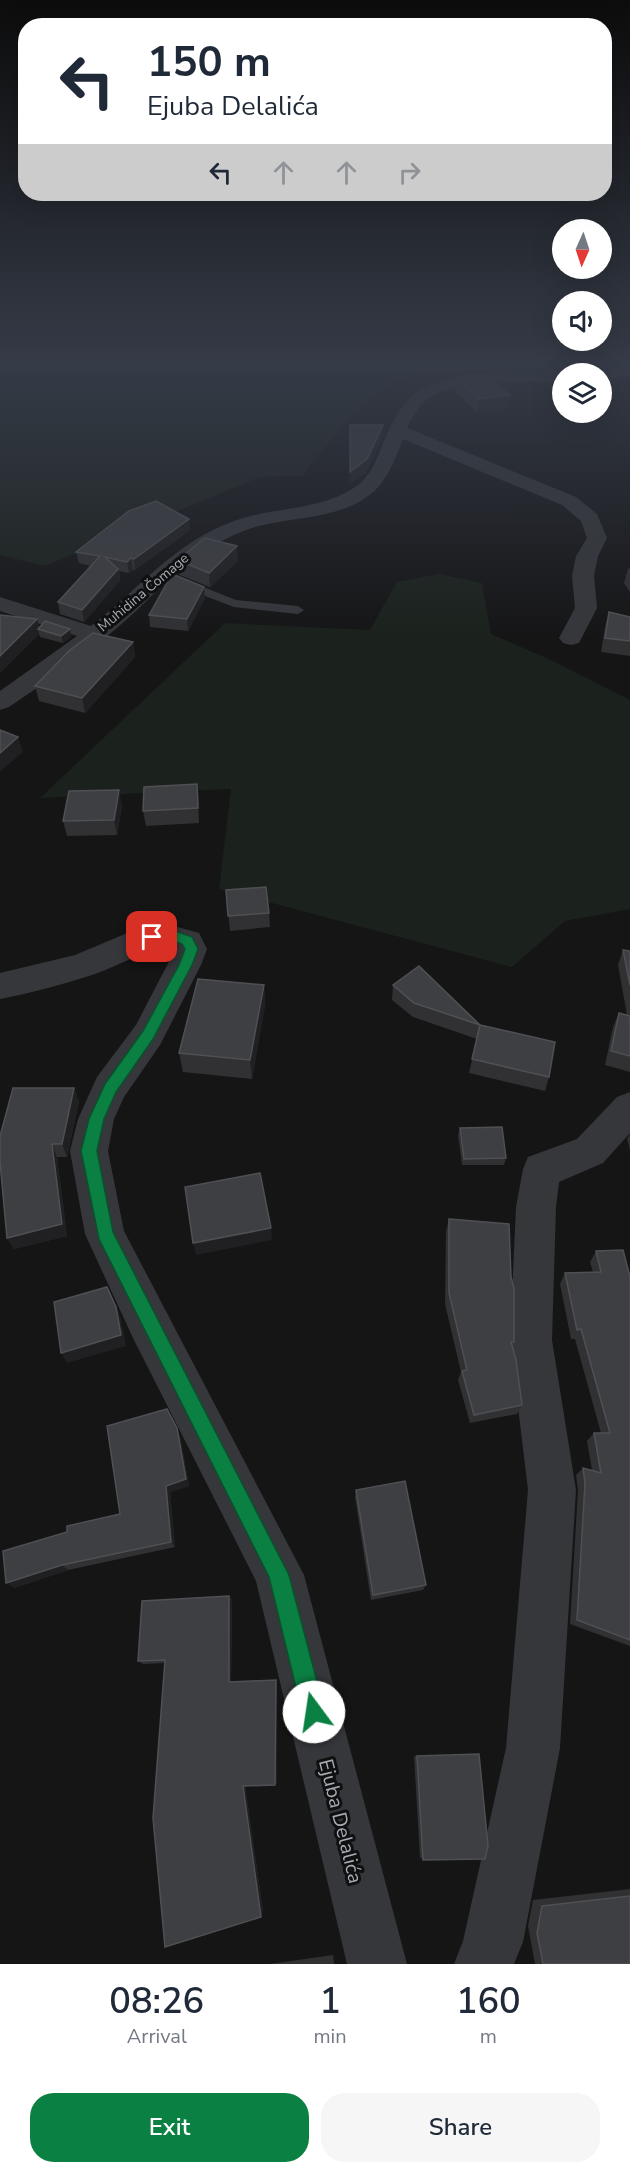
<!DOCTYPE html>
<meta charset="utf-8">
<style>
:root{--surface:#fff;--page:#f6f6f7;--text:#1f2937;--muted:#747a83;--accent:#0b8043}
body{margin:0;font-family:"Nunito Sans",sans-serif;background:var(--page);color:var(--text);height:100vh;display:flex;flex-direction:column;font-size:22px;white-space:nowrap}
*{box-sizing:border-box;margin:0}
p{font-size:20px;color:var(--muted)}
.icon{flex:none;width:33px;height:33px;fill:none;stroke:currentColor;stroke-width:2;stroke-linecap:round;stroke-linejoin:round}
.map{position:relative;height:1964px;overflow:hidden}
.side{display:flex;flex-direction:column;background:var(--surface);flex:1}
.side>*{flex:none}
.guide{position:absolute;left:18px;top:18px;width:594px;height:183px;border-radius:24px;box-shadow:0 6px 24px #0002;background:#fff;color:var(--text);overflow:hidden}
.needle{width:39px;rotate:183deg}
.fabs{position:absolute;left:552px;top:219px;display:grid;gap:12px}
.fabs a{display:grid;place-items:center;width:60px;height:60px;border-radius:50%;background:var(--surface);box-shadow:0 6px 24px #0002;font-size:30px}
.pin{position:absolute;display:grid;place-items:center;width:51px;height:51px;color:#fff;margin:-26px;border-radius:12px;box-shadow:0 3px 9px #0006}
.me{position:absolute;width:66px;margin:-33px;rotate:346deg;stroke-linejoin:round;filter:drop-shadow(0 0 4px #0008)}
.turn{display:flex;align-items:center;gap:21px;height:126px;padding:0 30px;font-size:27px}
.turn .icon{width:78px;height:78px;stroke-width:2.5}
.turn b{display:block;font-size:42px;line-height:51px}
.lanes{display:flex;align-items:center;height:57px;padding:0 30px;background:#0003;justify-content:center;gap:30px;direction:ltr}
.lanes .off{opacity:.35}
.eta{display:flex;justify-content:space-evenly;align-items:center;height:102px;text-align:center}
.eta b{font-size:36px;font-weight:600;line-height:42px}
.primary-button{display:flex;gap:12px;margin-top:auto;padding:12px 30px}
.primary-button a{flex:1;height:69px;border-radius:24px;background:var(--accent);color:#fff;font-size:24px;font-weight:600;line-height:69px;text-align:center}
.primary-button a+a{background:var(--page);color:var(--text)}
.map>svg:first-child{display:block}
</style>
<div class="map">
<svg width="630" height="1964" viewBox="0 0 630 1964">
<rect width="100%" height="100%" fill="#151516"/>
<g fill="#1b211c">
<path d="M0,363H425L359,406L302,476L260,477L45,566L0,555Z"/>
<path d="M521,363H630V373Z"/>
<path d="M439,574L482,583L491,634L551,660L630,700V909L565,921L512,967L219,889L231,789L40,798L225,623L370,630L397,582Z"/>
</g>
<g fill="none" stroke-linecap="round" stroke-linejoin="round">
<path fill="#36373b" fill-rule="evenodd" d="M183,579L236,600L298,606L304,610L298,614L234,607L179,586L177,583Z"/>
<g fill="#36373b" fill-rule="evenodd">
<path d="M630,367V377L602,380V374H595L602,370Z"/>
<path d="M528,372L567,374H562V382C524,382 451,376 422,404C416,411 411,419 407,428L576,497L597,514L607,538L598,556L594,576L597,608L579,643L571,645L563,643L559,638L575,608L572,576L576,556L587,538L581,521L562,505L403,439C395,459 387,483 368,496C339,518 297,517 263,525C245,529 229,537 213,546C178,565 155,595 126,620C90,652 49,680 9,707L0,710V691L77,636L0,611V597L91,626C139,589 175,542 234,521C272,507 317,511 352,489C370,479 377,459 384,441C391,425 398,410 410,398C435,373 495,373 528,372Z"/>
<path d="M161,925L174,926L199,933L207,949L201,965L160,1045L124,1097L114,1119L108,1151L124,1231L304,1575L407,1964H347L256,1581L133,1338L85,1234L70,1151L78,1119L97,1077L136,1025L175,950C145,948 123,964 95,974C64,984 32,993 0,999V973L75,955L125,934Z"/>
<path d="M630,1092V1133L603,1163L559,1182L556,1207L552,1340L576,1490L560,1748L523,1942L514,1964H454L463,1941L506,1748L528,1490L510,1340L516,1207L523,1169L528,1157L577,1139L617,1097Z"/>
</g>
</g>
<g fill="#313134">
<path d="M455,378L510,395L508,408L477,412L454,390Z"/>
<path d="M190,530L135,570H133L129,573L119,571L120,580L84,622L60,614L58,602L91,566L79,563L76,552Z"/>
<path d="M178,560L238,561L210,587L180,575Z"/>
<path d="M630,568V592L624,583L628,569Z"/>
<path d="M205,598L188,631L150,627L149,615Z"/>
<path d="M609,612L630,617V656L601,652L605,627Z"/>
<path d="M0,615L37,619L39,627L70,629L71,637L63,643L40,637L39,634L0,673Z"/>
<path d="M133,642L135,657L85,713L39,701L35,686Z"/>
<path d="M199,799V823L146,826L143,811Z"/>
<path d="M122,806L117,835L67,836L63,821Z"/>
<path d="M226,890L269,913L270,927L230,931Z"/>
<path d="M623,950L630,951V1072L605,1065L613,1027L619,1013L627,1015L618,965Z"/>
<path d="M264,985L265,1005L252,1079L183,1072L179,1053Z"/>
<path d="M393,985L480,1025L549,1077L545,1091L469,1073L477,1039L413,1017L392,1000Z"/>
<path d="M74,1088L79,1102L67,1157H57L67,1236L14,1249L7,1238Z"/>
<path d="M460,1128L506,1158L504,1165H462L458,1135Z"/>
<path d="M630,1134V1150L627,1139Z"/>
<path d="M449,1219L514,1342L512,1346L522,1405L517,1414L470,1423L458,1380L461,1372L445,1304L446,1231Z"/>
<path d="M596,1251L630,1277V1646L570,1624L578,1490L576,1475L583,1468L592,1470L587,1441L594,1433H601L575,1339H571L560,1284L565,1273L593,1272L590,1262Z"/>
<path d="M180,1436L189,1486L170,1492L175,1547L68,1570L14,1588L120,1514Z"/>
<path d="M356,1490L426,1585L423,1590L371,1600L355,1497Z"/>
<path d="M229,1596L232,1600L231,1682L277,1683V1784L245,1785L263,1911L165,1663L143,1664L138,1661Z"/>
<path d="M479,1754L423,1860L420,1857L414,1756Z"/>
<path d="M630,1889V1964H535L528,1926L533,1900Z"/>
<path d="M333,1955L334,1964H270Z"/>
</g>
<g fill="#202022">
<path d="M510,395L508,408L477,412L479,399Z"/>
<path d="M383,425V438L366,473L349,485L350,472Z"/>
<path d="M189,519L190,530L135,570L134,559Z"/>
<path d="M237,546L238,561L210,587L209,573Z"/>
<path d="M131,558L133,570L129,573L127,562Z"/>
<path d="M118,569L120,580L84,622L82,610Z"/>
<path d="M204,587L205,598L188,631L187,619Z"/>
<path d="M37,619L40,629H38L39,634L0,673V656Z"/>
<path d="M70,629L71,637L63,643L61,636Z"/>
<path d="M133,642L135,657L85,713L82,698Z"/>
<path d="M18,737L23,752L0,772V753Z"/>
<path d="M197,784L199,799V823L198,808Z"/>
<path d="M119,790L122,806L117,835L114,820Z"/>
<path d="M264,985L265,1005L252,1079L250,1060Z"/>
<path d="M74,1088L79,1102L67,1157L62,1144Z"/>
<path d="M52,1144L57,1157L67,1236L14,1249L7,1238Z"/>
<path d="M271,1228L272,1240L196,1255L193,1243Z"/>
<path d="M116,1307L121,1318L126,1346L67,1363L61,1353Z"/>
<path d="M177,1428L180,1436L189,1486L170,1492L175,1547L171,1542L166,1486Z"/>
<path d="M62,1565L68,1570L14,1588L6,1583Z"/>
<path d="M229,1596L232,1600L231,1684L229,1682Z"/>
<path d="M276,1680L277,1683V1784L275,1785Z"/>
<path d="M245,1785L263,1911L261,1917L243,1786Z"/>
</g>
<g fill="#3e3f42" stroke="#4e5054" stroke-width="1.5">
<path d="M476,374L489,377L510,395L479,399L455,378Z"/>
<path d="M350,425H383L367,459L350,472Z"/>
<path d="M156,501L189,519L134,559L131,558L127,562L105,557L118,569L82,610L58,602L100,556L76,552L129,511Z"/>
<path d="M205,538L237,546L209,573L178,560Z"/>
<path d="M172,574L204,587L187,619L149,615Z"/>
<path d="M609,612L630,617V641L605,638Z"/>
<path d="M0,615L37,619L0,656Z"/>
<path d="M45,621L70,629L61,636L38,629Z"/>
<path d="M93,633L133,642L82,698L35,686L70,650Z"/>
<path d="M0,730L18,737L0,753Z"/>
<path d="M197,784L198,808L143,811L144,787Z"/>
<path d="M119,790L114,820L63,821L69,791Z"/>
<path d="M266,887L269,913L228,916L226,890Z"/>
<path d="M623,950L630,951V985Z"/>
<path d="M419,966L480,1025L414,1003L393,985Z"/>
<path d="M198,979L264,985L250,1060L179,1053Z"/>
<path d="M619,1013L630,1016V1056L611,1051Z"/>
<path d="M480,1025L555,1042L549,1077L472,1059Z"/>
<path d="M13,1088H74L62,1144H52L62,1224L7,1238L0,1162V1136Z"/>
<path d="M502,1127L506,1158L464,1159L460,1128Z"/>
<path d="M260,1173L271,1228L193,1243L185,1187Z"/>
<path d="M449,1219L509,1224L511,1277L514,1288V1342H511L516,1360L522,1405L474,1415L462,1371L467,1370L449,1293Z"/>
<path d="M623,1250L630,1277V1640L577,1620L585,1483L583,1468L601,1473L594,1433H610L581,1329L577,1330L565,1273L601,1272L596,1251Z"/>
<path d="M107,1287L116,1307L121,1335L61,1353L54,1302Z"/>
<path d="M167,1409L177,1428L186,1479L166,1486L171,1542L62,1565L6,1583L3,1551L67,1532V1526L120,1514L107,1426Z"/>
<path d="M405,1481L426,1585L373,1595L356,1490Z"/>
<path d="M229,1596V1682L276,1680L275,1785L243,1786L261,1917L165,1947L153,1818L165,1660L138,1661L142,1601Z"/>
<path d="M479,1754L488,1846L485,1859L423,1860L417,1756Z"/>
<path d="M630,1896V1964H543L537,1933L542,1906Z"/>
</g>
<linearGradient id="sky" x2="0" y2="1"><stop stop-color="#0c0c0c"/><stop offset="0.57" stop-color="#353b47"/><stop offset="1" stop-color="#353b47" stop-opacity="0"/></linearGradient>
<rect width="630" height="638" fill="url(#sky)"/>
<path fill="#0b8043" stroke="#07532c" stroke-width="1.5" d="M172,930L192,937L198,949L192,965L153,1039L116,1092L104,1119L97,1151L113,1232L289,1575L325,1712L321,1720L314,1723L306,1720L302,1712L269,1577L99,1239L81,1151L89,1119L105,1084L143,1031L179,965L185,949L182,944L171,940L152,942L146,937L152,932Z"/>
<g text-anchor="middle" stroke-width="6" stroke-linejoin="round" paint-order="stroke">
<g font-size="14" fill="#a7adb6" stroke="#101011">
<text transform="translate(143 592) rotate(-40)" y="5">Muhidina Čomage</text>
</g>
<g font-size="20" fill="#a7adb6" stroke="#101011">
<text transform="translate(341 1821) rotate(76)" y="7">Ejuba Delalića</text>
</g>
</g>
</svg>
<div class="fabs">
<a><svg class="needle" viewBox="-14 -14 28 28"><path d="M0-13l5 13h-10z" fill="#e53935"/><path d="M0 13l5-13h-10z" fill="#747a83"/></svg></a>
<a><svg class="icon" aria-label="sound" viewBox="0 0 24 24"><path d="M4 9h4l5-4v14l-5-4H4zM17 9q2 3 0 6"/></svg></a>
<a><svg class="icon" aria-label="layers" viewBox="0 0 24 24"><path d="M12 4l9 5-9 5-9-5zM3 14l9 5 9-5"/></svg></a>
</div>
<div class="pin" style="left:152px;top:937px;background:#d93025"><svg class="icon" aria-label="arrive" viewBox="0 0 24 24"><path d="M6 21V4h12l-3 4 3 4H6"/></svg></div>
<svg class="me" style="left:314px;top:1712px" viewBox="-20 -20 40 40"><circle r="19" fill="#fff"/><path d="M0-13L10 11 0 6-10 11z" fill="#0b8043"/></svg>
<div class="guide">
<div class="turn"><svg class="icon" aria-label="left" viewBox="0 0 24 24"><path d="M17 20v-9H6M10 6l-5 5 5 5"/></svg><div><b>150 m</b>Ejuba Delalića</div></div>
<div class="lanes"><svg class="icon" aria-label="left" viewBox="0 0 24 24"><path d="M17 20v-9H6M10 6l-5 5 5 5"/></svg><svg class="icon off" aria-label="ahead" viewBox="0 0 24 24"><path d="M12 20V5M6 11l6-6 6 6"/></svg><svg class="icon off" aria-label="ahead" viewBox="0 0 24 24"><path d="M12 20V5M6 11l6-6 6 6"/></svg><svg class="icon off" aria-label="right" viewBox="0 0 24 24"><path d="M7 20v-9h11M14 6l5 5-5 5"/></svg></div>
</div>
</div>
<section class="side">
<div class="eta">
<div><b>08:26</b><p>Arrival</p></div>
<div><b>1</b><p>min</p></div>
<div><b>160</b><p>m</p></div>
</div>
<div class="primary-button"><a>Exit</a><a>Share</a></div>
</section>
